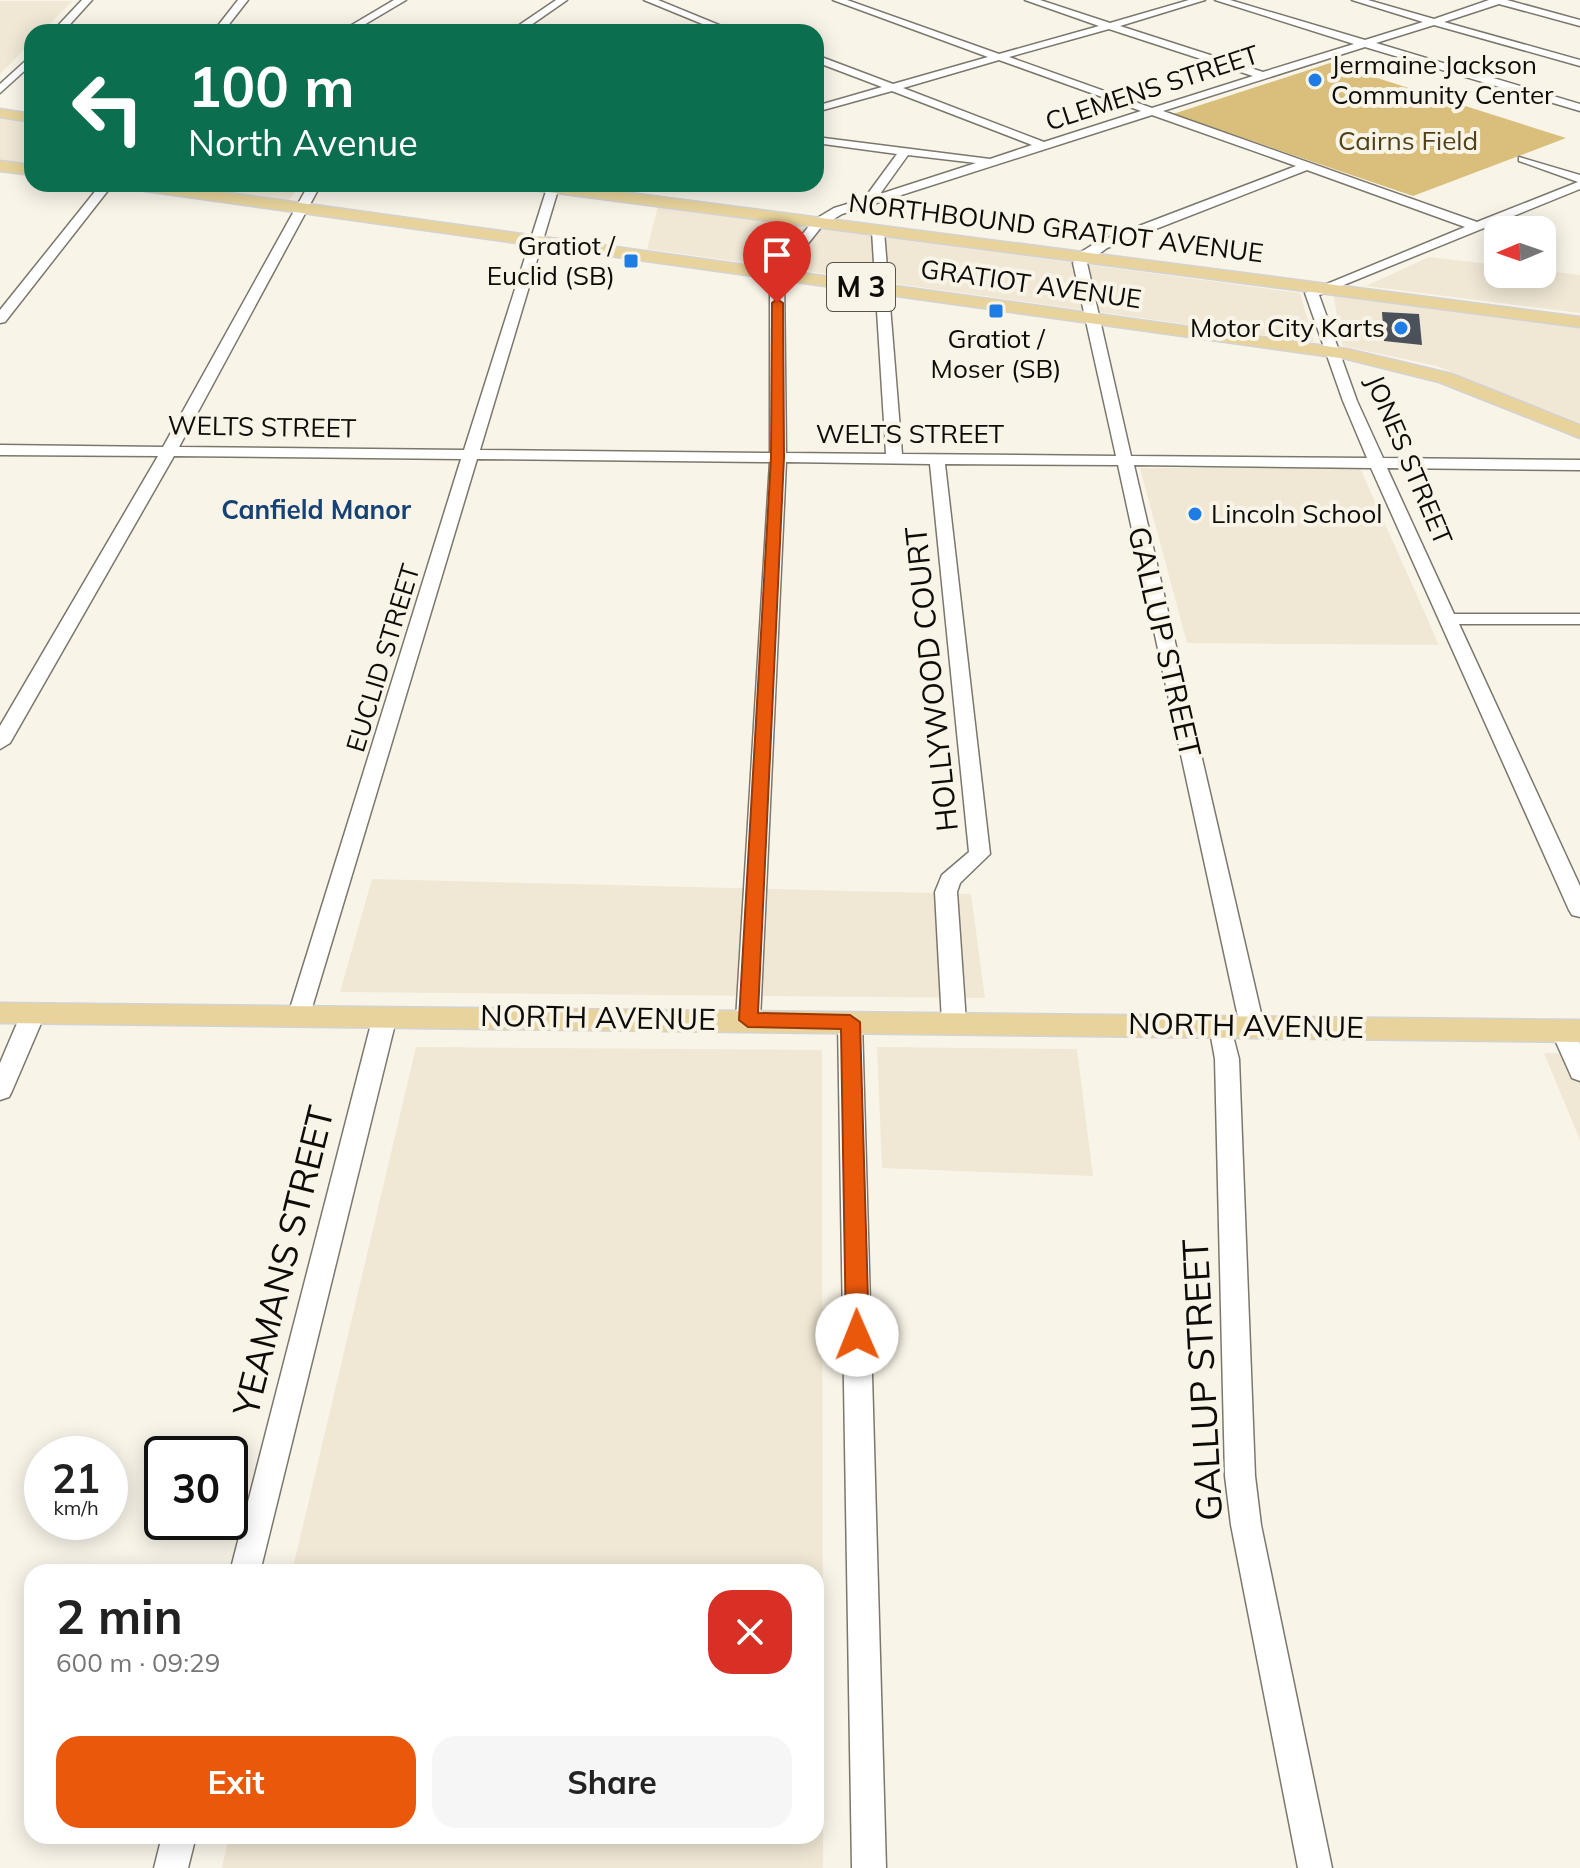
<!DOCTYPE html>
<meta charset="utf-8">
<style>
:root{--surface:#fff;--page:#f6f6f6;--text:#222;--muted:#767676;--accent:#ea580c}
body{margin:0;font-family:Mulish,sans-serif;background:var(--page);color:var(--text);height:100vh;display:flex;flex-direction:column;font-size:30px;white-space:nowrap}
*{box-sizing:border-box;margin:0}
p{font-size:26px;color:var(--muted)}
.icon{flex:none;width:44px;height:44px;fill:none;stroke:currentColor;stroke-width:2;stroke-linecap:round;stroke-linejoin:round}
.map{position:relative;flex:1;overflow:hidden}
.side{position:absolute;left:24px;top:1564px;width:800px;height:280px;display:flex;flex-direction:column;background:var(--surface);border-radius:24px;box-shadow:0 4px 20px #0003}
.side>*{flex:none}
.guide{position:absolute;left:24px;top:24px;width:800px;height:168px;border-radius:24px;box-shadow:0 4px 20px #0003;background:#0b6e4f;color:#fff;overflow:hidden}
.needle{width:52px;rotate:268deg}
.buttons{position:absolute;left:1484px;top:216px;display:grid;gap:16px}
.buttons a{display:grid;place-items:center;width:72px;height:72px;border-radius:16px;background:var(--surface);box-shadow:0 4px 20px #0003;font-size:40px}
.speed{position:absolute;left:24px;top:1436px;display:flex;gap:16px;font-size:40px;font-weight:700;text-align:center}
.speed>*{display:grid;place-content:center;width:104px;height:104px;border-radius:50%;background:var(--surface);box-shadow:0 4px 20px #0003;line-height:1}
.speed small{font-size:20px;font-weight:400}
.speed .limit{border:4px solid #111;border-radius:12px;background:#fff;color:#111}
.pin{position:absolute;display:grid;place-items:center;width:68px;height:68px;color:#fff;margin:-82px -34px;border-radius:50% 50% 50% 0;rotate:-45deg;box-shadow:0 0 8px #0007}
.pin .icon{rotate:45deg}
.me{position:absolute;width:88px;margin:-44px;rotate:359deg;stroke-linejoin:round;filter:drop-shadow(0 0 6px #0008)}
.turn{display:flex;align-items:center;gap:28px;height:168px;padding:0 32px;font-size:36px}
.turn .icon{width:104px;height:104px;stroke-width:2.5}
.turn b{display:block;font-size:56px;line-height:68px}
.round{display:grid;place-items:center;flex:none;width:84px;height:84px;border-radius:24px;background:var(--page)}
.summary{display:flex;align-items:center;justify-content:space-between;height:136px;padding:0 32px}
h1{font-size:48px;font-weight:700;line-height:60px}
.cta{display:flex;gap:16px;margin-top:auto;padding:16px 32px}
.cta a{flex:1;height:92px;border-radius:24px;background:var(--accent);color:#fff;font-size:32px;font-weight:700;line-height:92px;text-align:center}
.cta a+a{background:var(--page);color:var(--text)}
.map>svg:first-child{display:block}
</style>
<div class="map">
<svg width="1580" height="1868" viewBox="0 0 1580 1868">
<rect width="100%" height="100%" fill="#f9f4e8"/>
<g fill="#f0e8d5">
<path d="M0,1H72L42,32H32V42L0,74Z"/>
<path d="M0,117L32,121V165L0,161Z"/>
<path d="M170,184H301L289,200Z"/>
<path d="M658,207L1300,293L1314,342L647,249Z"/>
<path d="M1429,257L1498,265V274H1542V270L1580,275V313L1366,286Z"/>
<path d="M1333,294L1580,328V423L1437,366L1343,346Z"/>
<path d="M1140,468H1360L1439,645L1187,643Z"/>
<path d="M372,879L971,894L985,998L340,992Z"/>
<path d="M416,1047L822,1050L823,1868H222L229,1836H816V1572H292Z"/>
<path d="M877,1047L1077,1049L1093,1176L882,1168Z"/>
<path d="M1544,1053L1580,1054V1140Z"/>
</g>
<path fill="#d9bf7b" d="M1330,63L1566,138L1413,196L1173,114Z"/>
<path fill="#4a515a" d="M1382,312L1419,314L1422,345L1384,341Z"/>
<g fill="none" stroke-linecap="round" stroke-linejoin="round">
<g stroke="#7b776c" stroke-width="3">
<g id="minor">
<path d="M82,0H92L63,32H52Z"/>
<path d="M238,0H248L223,32H213Z"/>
<path d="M394,0H406L352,32H340Z"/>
<path d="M556,0H567L521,32H509Z"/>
<path d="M644,0H658L736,32H722Z"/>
<path d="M833,0H847L999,54L1099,26L1025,0H1040L1110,23L1189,0H1205L1120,26L1263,72L1354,44L1215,0H1230L1365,40L1423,22L1352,0H1368L1434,19L1489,0H1507L1580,20V26L1499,4L1444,22L1580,60V66L1434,25L1376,43L1580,104V111L1365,47L1163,111L1477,222L1578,182L1519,161V157L1580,175V189L1319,295L1357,401L1383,458L1580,460V470L1387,468L1454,614H1580V624H1459L1580,886V917L1572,915L1569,910L1371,468L1134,465L1264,1026L1260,1032L1252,1034L1244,1032L1240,1026L1118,465L945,464L990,854L960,883L957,892L966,1022L962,1028L954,1030L946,1028L942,1022L935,892L942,875L969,852L930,464L786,462L760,1020L756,1026L748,1028L740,1026L736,1020L770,462L477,459L308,1021L300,1023L292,1021L288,1015L461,459L174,456L10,743L0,749V726L158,456L0,455V445L163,447L309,184H321L179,447L464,450L547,188L552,184H568L558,190L480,450L770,453V274L814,220L834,208L864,199L897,154L816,143V137L990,159L1032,145L892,91L816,112V106L882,87L816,62V55L893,84L988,57ZM1109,29L1253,76L1152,108L1009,57ZM999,60L1141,111L1044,142L903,88ZM1152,115L1296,166L1097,242L1081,252L1073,263L1116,456L902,454L884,231L878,227L872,231L886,454L786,453L784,274L822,226L842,214ZM908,155L976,163L880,194ZM1307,170L1465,227L1305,293L1343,401L1367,458L1131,456L1087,263L1107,248Z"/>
<path d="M795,27L799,32H779L780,30Z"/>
<path d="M32,55V64L0,93V84Z"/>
<path d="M101,184H113L5,322L0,323V310Z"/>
<path d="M33,1006L41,1008L45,1014L12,1091L9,1097L0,1100V1063L21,1014L25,1008Z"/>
<path d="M385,1008L393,1010L397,1016L260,1572H230L373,1016L377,1010Z"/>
<path d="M850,1014L858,1016L862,1022L886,1868H852L838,1022L842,1016Z"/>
<path d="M1221,1018L1229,1020L1239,1059L1255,1476L1261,1525L1332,1868H1298L1231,1525L1225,1476L1215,1059L1209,1026L1213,1020Z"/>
<path d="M1563,1023L1571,1025L1580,1044V1081L1572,1078L1551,1031L1555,1025Z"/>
<path d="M162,1836H196L188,1868H154Z"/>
</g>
</g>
<g stroke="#d3d3d3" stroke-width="3">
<g id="major">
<path d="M0,109L32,114V122L0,117Z"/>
<path d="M0,161L32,165V175L0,171Z"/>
<path d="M123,184H164L1347,349L1452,374L1580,425V438L1439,382L1347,359L131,189Z"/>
<path d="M518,184H561L1580,317V327L526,189Z"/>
<path d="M0,1003L1580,1020V1042L0,1023Z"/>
</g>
</g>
<use href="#minor" fill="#fff" fill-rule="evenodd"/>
<use href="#major" fill="#e7d39b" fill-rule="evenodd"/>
</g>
<path fill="#ea580c" stroke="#983908" stroke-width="2" d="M777,299L783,303L784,457L758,1013L850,1015L860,1022L869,1335L865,1342L857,1345L849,1342L846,1335L841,1029L748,1027L739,1020L771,457L772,303Z"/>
<g fill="#1d7de5" stroke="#f9f4e8" stroke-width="3">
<circle cx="1315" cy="80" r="8"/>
<rect x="623" y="253" width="16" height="16" rx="4"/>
<rect x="988" y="303" width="16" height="16" rx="4"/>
<circle cx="1401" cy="328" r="8"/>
<circle cx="1195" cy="514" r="8"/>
</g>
<g text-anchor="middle" stroke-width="8" stroke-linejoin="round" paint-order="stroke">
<g font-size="26" fill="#0d0c08" stroke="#f9f4e8" text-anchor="start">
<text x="1331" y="74">Jermaine Jackson<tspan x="1331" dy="30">Community Center</tspan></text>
<text x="615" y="255" text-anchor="end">Gratiot /<tspan x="615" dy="30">Euclid (SB)</tspan></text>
<text x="1385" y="337" text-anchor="end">Motor City Karts</text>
<text x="996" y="348" text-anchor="middle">Gratiot /<tspan x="996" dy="30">Moser (SB)</tspan></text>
<text x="1211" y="523">Lincoln School</text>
</g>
<g font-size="26" fill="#0d0c08" stroke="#f9f4e8">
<text transform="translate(1152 88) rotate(-18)" y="9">CLEMENS STREET</text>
<text transform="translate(1056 228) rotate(7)" y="9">NORTHBOUND GRATIOT AVENUE</text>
<text transform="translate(1031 284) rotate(8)" y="9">GRATIOT AVENUE</text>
<text transform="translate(262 427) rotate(1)" y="9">WELTS STREET</text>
<text x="910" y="443">WELTS STREET</text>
<text transform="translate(1409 460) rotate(67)" y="9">JONES STREET</text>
<text transform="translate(383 658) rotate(-73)" y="9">EUCLID STREET</text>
</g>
<g font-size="26" fill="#514219" stroke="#f9f4e8">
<text x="1408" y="150">Cairns Field</text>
</g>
<g font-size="26" font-weight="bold" fill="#164175" stroke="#f9f4e8">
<text x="316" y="519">Canfield Manor</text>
</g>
<rect fill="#f9f4e8" stroke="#54524b" stroke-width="2" x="827" y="263" width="68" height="48" rx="6"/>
<g font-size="28" font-weight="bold" fill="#0d0c08">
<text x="861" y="297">M 3</text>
</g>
<g font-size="30" fill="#0d0c08" stroke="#f9f4e8">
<text transform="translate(1164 642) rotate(77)" y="10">GALLUP STREET</text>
<text transform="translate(932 679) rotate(-96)" y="10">HOLLYWOOD COURT</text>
<text transform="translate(598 1018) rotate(1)" y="10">NORTH AVENUE</text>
<text transform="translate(1246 1026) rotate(1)" y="10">NORTH AVENUE</text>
</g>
<g font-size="36" fill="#0d0c08" stroke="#f9f4e8">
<text transform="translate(283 1261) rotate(-76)" y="13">YEAMANS STREET</text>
<text transform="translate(1202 1380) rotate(-93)" y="13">GALLUP STREET</text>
</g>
</g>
</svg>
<div class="buttons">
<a><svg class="needle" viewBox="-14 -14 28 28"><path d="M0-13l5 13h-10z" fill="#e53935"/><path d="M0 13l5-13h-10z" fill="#767676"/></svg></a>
</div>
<div class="speed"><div>21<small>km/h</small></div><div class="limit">30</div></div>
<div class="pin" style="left:777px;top:303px;background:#d93025"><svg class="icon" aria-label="arrive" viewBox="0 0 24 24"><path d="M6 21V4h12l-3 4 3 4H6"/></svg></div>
<svg class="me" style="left:857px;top:1335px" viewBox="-20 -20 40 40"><circle r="19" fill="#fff"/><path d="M0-13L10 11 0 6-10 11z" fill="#ea580c"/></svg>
<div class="guide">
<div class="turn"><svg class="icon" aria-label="left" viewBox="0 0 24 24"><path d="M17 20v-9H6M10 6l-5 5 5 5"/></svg><div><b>100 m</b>North Avenue</div></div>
</div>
<section class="side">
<div class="summary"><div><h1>2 min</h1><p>600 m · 09:29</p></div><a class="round" style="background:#d93025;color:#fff"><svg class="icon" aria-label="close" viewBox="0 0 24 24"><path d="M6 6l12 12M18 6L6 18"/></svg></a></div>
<div class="cta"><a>Exit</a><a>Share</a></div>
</section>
</div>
